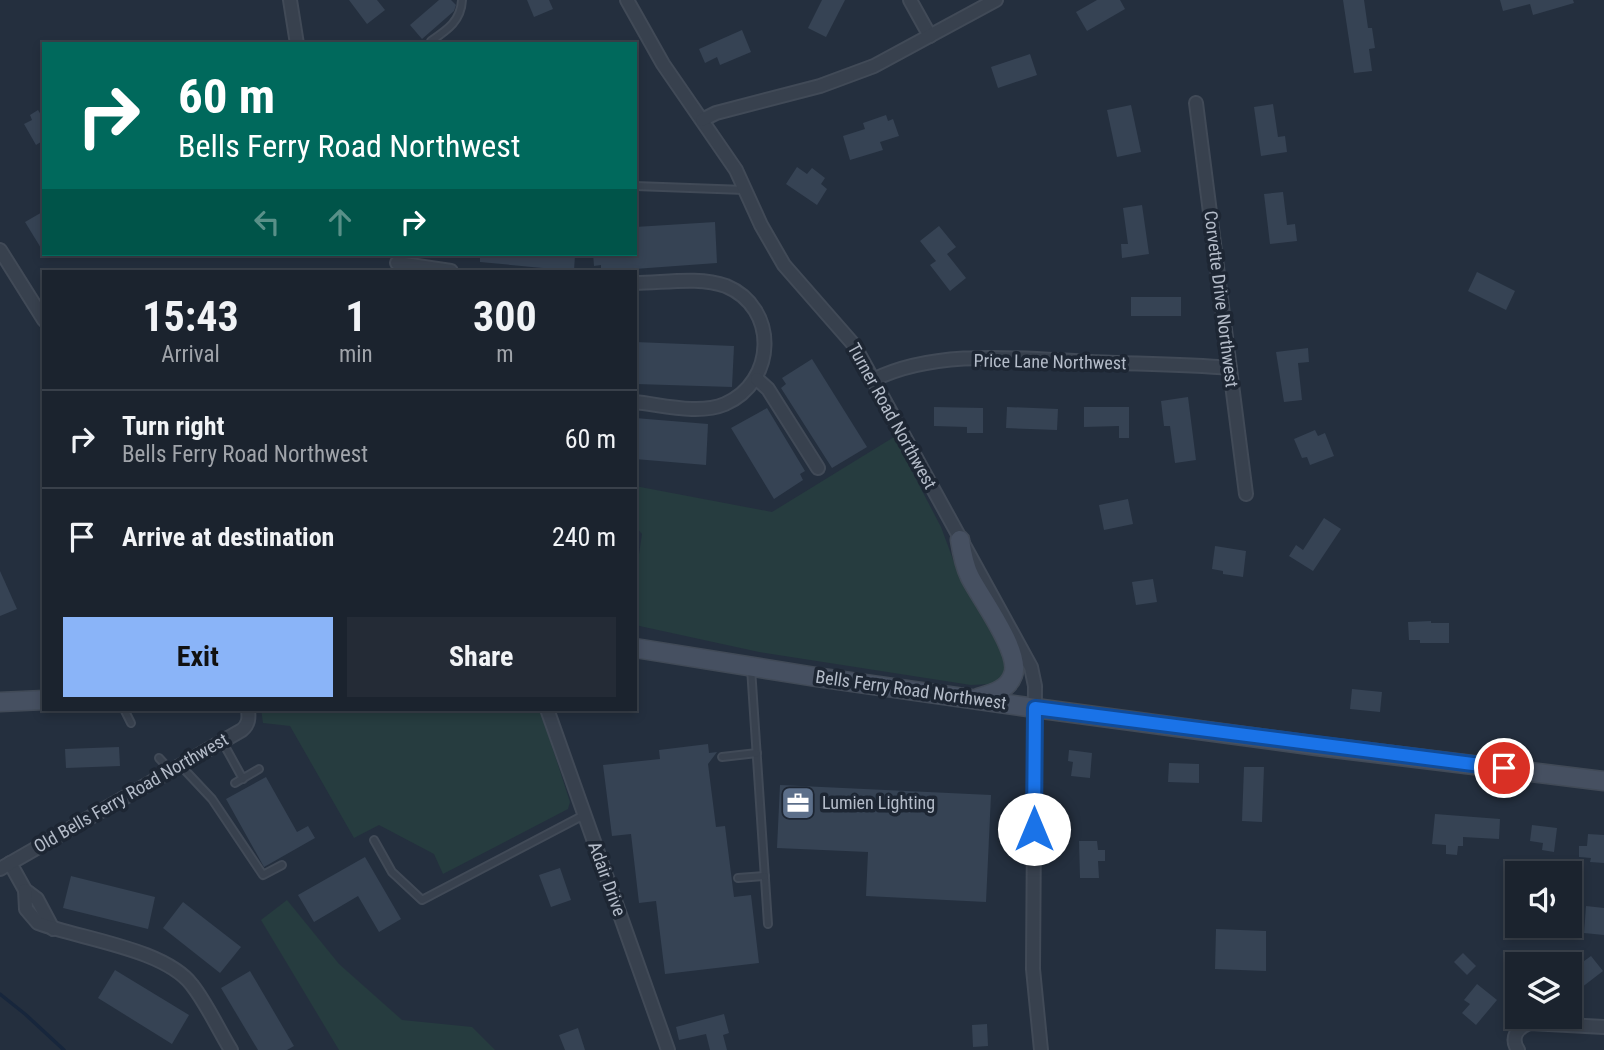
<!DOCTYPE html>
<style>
:root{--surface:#1b232e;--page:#242b36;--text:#f1f3f6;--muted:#a0a4aa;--line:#39404a;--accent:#8ab4f8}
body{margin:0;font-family:"Roboto Condensed",sans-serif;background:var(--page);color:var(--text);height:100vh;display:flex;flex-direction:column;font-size:26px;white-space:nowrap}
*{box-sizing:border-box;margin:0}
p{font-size:23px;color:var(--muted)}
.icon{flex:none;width:38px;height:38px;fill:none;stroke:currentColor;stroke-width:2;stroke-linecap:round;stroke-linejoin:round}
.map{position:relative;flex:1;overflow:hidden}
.sheet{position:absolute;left:42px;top:270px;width:595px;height:441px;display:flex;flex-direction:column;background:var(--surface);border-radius:0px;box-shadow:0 4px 10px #0003,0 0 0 2px var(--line)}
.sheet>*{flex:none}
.banner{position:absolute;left:42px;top:42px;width:595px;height:214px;border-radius:0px;box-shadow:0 4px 10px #0003,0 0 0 2px var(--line);background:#00695c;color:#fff;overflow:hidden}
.controls{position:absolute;left:1505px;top:861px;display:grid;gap:14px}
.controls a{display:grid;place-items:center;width:77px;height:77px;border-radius:0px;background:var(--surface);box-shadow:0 4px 10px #0003,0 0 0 2px var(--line);font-size:35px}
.pin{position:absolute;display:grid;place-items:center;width:60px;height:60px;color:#fff;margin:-30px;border:4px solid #fff;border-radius:50%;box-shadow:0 2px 7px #0007}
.me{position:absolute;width:77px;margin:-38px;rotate:0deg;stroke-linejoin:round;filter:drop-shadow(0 0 5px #0008)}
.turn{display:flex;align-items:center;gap:24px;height:147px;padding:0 21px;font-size:32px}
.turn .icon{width:91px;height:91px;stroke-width:2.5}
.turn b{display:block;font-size:49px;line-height:60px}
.lanes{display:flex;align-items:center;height:66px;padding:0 21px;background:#0003;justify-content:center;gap:35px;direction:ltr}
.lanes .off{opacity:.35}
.eta{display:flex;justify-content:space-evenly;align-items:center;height:119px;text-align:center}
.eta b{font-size:42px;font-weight:700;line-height:49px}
.cta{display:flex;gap:14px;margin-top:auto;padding:14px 21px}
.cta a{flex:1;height:80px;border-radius:0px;background:var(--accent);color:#111;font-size:28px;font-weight:700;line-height:80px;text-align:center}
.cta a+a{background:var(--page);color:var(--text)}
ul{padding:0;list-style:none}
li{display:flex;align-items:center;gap:21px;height:98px;padding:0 21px;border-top:2px solid var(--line)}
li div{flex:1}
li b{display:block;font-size:26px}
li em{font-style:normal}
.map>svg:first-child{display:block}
</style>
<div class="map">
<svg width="1604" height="1050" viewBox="0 0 1604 1050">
<rect width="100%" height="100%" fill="#242f3e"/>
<g fill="#263c3f">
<path d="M894,437L941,527L961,581L1003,653L1006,668L1001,678L991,684L971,685L759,652L635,625V581L642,534L635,526V486L772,512Z"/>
<path d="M261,709H540L570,802L568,809L443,874L434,854L379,825L354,838L290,726L263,723Z"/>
<path d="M287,900L339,964L402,1020L472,1027L495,1050H339L261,920Z"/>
</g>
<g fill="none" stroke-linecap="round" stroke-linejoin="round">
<path stroke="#17263c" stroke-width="3.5" d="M0,994L25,1014L64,1050"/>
</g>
<g fill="#364354">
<path d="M349,0H377L385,10L367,24Z"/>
<path d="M439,0H451L456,5L454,11L422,39L410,25Z"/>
<path d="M527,0H549L553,9L534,17Z"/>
<path d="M822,0H845L826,37L808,28Z"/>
<path d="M1097,0H1120L1125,9L1087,31L1076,12Z"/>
<path d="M1343,0H1364L1368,28H1372L1375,48L1369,49L1372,71L1354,73Z"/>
<path d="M1500,0H1573L1574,3L1533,15L1530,4L1503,11Z"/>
<path d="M742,30L751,52L720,65L717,57L705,63L699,49Z"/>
<path d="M1030,54L1037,75L998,88L991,67Z"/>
<path d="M1273,104L1278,137L1285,136L1287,152L1261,156L1254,107Z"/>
<path d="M1131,105L1141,152L1117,157L1107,110Z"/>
<path d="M38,110L41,115L44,114V140L36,145L24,124L32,120L30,115Z"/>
<path d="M886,115L888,121L893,119L899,136L880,142L883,150L850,160L843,136L865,129L863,123Z"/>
<path d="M797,167L807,174L812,168L825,178L821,184L827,189L817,205L786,184Z"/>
<path d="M1283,192L1287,225L1295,224L1297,241L1270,244L1264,194Z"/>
<path d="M1142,205L1149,254L1122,258L1121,244H1128L1123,208Z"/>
<path d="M44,211V253L25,222Z"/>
<path d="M715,222L717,263L607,271H601V265L594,266L593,254H635V227Z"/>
<path d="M939,226L956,247L947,254L966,278L950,291L930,265L936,261L920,241Z"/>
<path d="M480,254H571L575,255L574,271L480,262Z"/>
<path d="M1477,272L1515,291L1506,310L1468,291Z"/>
<rect x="1131" y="297" width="50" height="19"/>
<path d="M635,342L734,346L732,387L636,384Z"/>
<path d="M1308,348L1309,362L1298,363L1302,400L1284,402L1276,352Z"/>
<path d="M812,359L867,447L832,468L781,388L786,384L782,378Z"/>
<path d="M1188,397L1196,460L1175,463L1170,426H1164L1161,401Z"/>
<path d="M934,407L983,408V433H967V427L934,426Z"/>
<path d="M1007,407L1058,409L1057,430L1006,428Z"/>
<path d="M1084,407H1129V438H1119V426L1084,427Z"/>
<path d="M767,408L805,471L800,474L803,480L774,499L731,428Z"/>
<path d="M635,418L708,424L706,465L635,459Z"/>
<path d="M1315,430L1318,436L1325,433L1334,456L1310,465L1307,457L1302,458L1294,439Z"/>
<path d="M1128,499L1133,524L1104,530L1099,505Z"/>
<path d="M1324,518L1341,529L1313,571L1289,556L1296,545L1303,550Z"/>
<path d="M1215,546L1246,551L1243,577L1223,574V571L1212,569Z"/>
<path d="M0,571L17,609L0,616Z"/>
<path d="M1153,579L1157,602L1136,605L1132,582Z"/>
<path d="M1431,621V623H1449V643H1420V640H1409L1408,622Z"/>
<path d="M1352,689L1382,692L1380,712L1350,709Z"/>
<path d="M708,744L709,753L717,752L708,764L716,827L725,826L734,897L751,895L759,963L665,974L656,901L639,903L631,834L612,836L603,765L660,759L659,750Z"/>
<path d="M119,747L120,766L66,768L65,749Z"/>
<path d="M1069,750L1092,753L1090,778L1071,776L1073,762L1068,761Z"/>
<path d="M1169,763L1199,764V783L1168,782Z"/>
<path d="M1244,767H1264L1262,822L1242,821Z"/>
<path d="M266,777L297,832L308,826L315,838L264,867L226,799Z"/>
<path d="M780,785L991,795L986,902L866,896L868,852L777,848Z"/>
<path d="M1435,814L1500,819L1499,839L1463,837V846H1458L1457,855L1446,854V845L1432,844Z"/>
<path d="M1532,825L1557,828L1554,852L1542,850L1543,843L1530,841Z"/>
<path d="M1588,834L1604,835V863L1590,862L1591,858L1579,857V846H1587Z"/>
<path d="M1079,841H1097L1098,850H1105V861H1098L1099,878H1080Z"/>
<path d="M365,857L401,919L379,932L358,896L314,922L298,895Z"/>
<path d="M560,868L571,900L551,907L539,875Z"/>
<path d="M71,876L155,897L148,929L63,908Z"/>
<path d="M183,902L241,947L220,973L163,928Z"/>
<path d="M1586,906L1604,908V935L1584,933Z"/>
<path d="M1216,929L1266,931V971L1215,969Z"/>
<path d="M1463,953L1476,966L1467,975L1454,962Z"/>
<path d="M1591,956L1603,971L1577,991L1570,982L1574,977L1570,972V965L1577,959L1580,964Z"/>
<path d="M115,970L189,1015L172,1044L98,998Z"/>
<path d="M250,971L294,1046L287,1050H258L221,988Z"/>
<path d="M1477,984L1497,1000L1476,1025L1462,1013L1470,1004L1464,1000Z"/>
<path d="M724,1014L729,1033L723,1035L727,1050H710L706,1034L679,1040L676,1027Z"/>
<path d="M987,1024L988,1046L973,1047L972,1025Z"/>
<path d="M578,1028L585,1050H565L559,1035Z"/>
</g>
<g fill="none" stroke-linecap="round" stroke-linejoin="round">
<g stroke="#414a57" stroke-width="10">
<g id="lane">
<path d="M431,41C447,30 461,21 462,0"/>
<path d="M635,186L745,190"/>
<path d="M751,668L768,924"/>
<path d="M124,709L131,723"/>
<path d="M222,741L243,779"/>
<path d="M722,757L757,753"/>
<path d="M159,758L170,770"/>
<path d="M181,766L212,799L263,875L282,865"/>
<path d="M235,783L259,769"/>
<path d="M374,840L392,872L422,900L584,815"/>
<path d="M738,878L765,876"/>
</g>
</g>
<g stroke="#414a57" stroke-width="16">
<g id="street">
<path d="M290,0L297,44"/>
<path d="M627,0L663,64L736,170L761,225L784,265L854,345L1031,667L1035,686L1033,969L1041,1050"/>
<path d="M910,0L930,36"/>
<path d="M1196,103L1246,494"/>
<path d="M702,120L716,113L820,86L874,66L996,0"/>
<path d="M0,250L44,320"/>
<path d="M397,263L451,271"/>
<path d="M635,283C663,283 699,276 726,286C779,308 776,382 725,404C699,415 663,405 635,402"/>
<path d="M757,379L768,389L818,468"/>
<path d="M873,380C937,348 1022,359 1091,362C1137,364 1184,364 1230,368"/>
<path d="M547,709L668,1050"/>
<path d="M10,863L25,890L37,899L53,929"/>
<path d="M0,869L242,730C249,724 249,718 248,709"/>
<path d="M25,890L26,909L38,923C81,939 165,949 192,985C207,1004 218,1029 231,1050"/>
<path d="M1518,1050C1510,1038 1517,1027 1530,1023L1604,1027"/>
</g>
</g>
<g stroke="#414a57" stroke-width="21">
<g id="secondary">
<path d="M960,540C962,553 964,565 970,577C980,597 1022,653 1013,675C1008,690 991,694 978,698"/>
<path d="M635,648L816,677L1035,708L1317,746L1604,781"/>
<path d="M0,702L44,700"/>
</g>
</g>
<use href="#lane" stroke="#38414e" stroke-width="6"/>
<use href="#street" stroke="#38414e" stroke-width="12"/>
<use href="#secondary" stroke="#465061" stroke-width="18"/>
</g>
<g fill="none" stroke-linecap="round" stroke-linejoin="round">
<g stroke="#114b97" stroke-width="18">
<path id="route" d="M1034,829L1035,708L1504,768"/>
</g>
<use href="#route" stroke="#1a73e8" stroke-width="12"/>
</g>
<defs>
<g id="office-square" transform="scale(1.75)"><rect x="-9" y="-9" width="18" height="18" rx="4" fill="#5c6f8a" stroke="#1d2633"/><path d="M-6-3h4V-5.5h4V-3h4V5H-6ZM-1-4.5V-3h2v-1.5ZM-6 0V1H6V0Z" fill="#fff"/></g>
</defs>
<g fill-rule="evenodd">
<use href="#office-square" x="798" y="803"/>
</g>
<g text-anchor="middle" stroke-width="7" stroke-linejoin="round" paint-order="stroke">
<g font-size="18" fill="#b4bcc9" stroke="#1d2633">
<text transform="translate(1221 299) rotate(83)" y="6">Corvette Drive Northwest</text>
<text transform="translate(1050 362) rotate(1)" y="6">Price Lane Northwest</text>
<text transform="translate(892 416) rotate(61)" y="6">Turner Road Northwest</text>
<text transform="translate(911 690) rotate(8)" y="6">Bells Ferry Road Northwest</text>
<text transform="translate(131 793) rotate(-30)" y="6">Old Bells Ferry Road Northwest</text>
<text transform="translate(607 879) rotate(70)" y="6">Adair Drive</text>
</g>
<g font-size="18" fill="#b4bcc9" stroke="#1d2633" text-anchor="start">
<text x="822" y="809">Lumien Lighting</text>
</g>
</g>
</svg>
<div class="controls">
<a><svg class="icon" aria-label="sound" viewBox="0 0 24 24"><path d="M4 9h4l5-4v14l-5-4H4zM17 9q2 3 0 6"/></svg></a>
<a><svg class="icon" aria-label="layers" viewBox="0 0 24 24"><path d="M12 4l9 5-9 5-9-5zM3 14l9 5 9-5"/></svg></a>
</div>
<div class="pin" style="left:1504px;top:768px;background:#d93025"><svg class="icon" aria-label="arrive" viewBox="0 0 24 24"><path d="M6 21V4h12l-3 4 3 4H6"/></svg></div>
<svg class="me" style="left:1034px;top:829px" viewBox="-20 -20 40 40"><circle r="19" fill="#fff"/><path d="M0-13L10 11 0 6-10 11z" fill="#1a73e8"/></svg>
<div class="banner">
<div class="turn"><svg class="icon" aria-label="right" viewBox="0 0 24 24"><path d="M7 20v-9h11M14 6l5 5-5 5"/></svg><div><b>60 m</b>Bells Ferry Road Northwest</div></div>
<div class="lanes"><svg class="icon off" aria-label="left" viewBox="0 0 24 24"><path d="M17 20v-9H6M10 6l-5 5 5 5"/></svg><svg class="icon off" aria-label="ahead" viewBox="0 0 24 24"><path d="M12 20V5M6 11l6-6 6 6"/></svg><svg class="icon" aria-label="right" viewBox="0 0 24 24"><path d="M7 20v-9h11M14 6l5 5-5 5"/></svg></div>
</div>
<section class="sheet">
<div class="eta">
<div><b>15:43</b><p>Arrival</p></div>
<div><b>1</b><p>min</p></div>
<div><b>300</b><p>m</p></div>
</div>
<ul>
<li><svg class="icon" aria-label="right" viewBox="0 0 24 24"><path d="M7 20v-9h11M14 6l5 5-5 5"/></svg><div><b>Turn right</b><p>Bells Ferry Road Northwest</p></div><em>60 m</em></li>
<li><svg class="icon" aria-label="arrive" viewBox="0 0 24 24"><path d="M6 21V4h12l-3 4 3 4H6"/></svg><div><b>Arrive at destination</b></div><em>240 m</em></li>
</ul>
<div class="cta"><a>Exit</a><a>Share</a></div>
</section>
</div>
